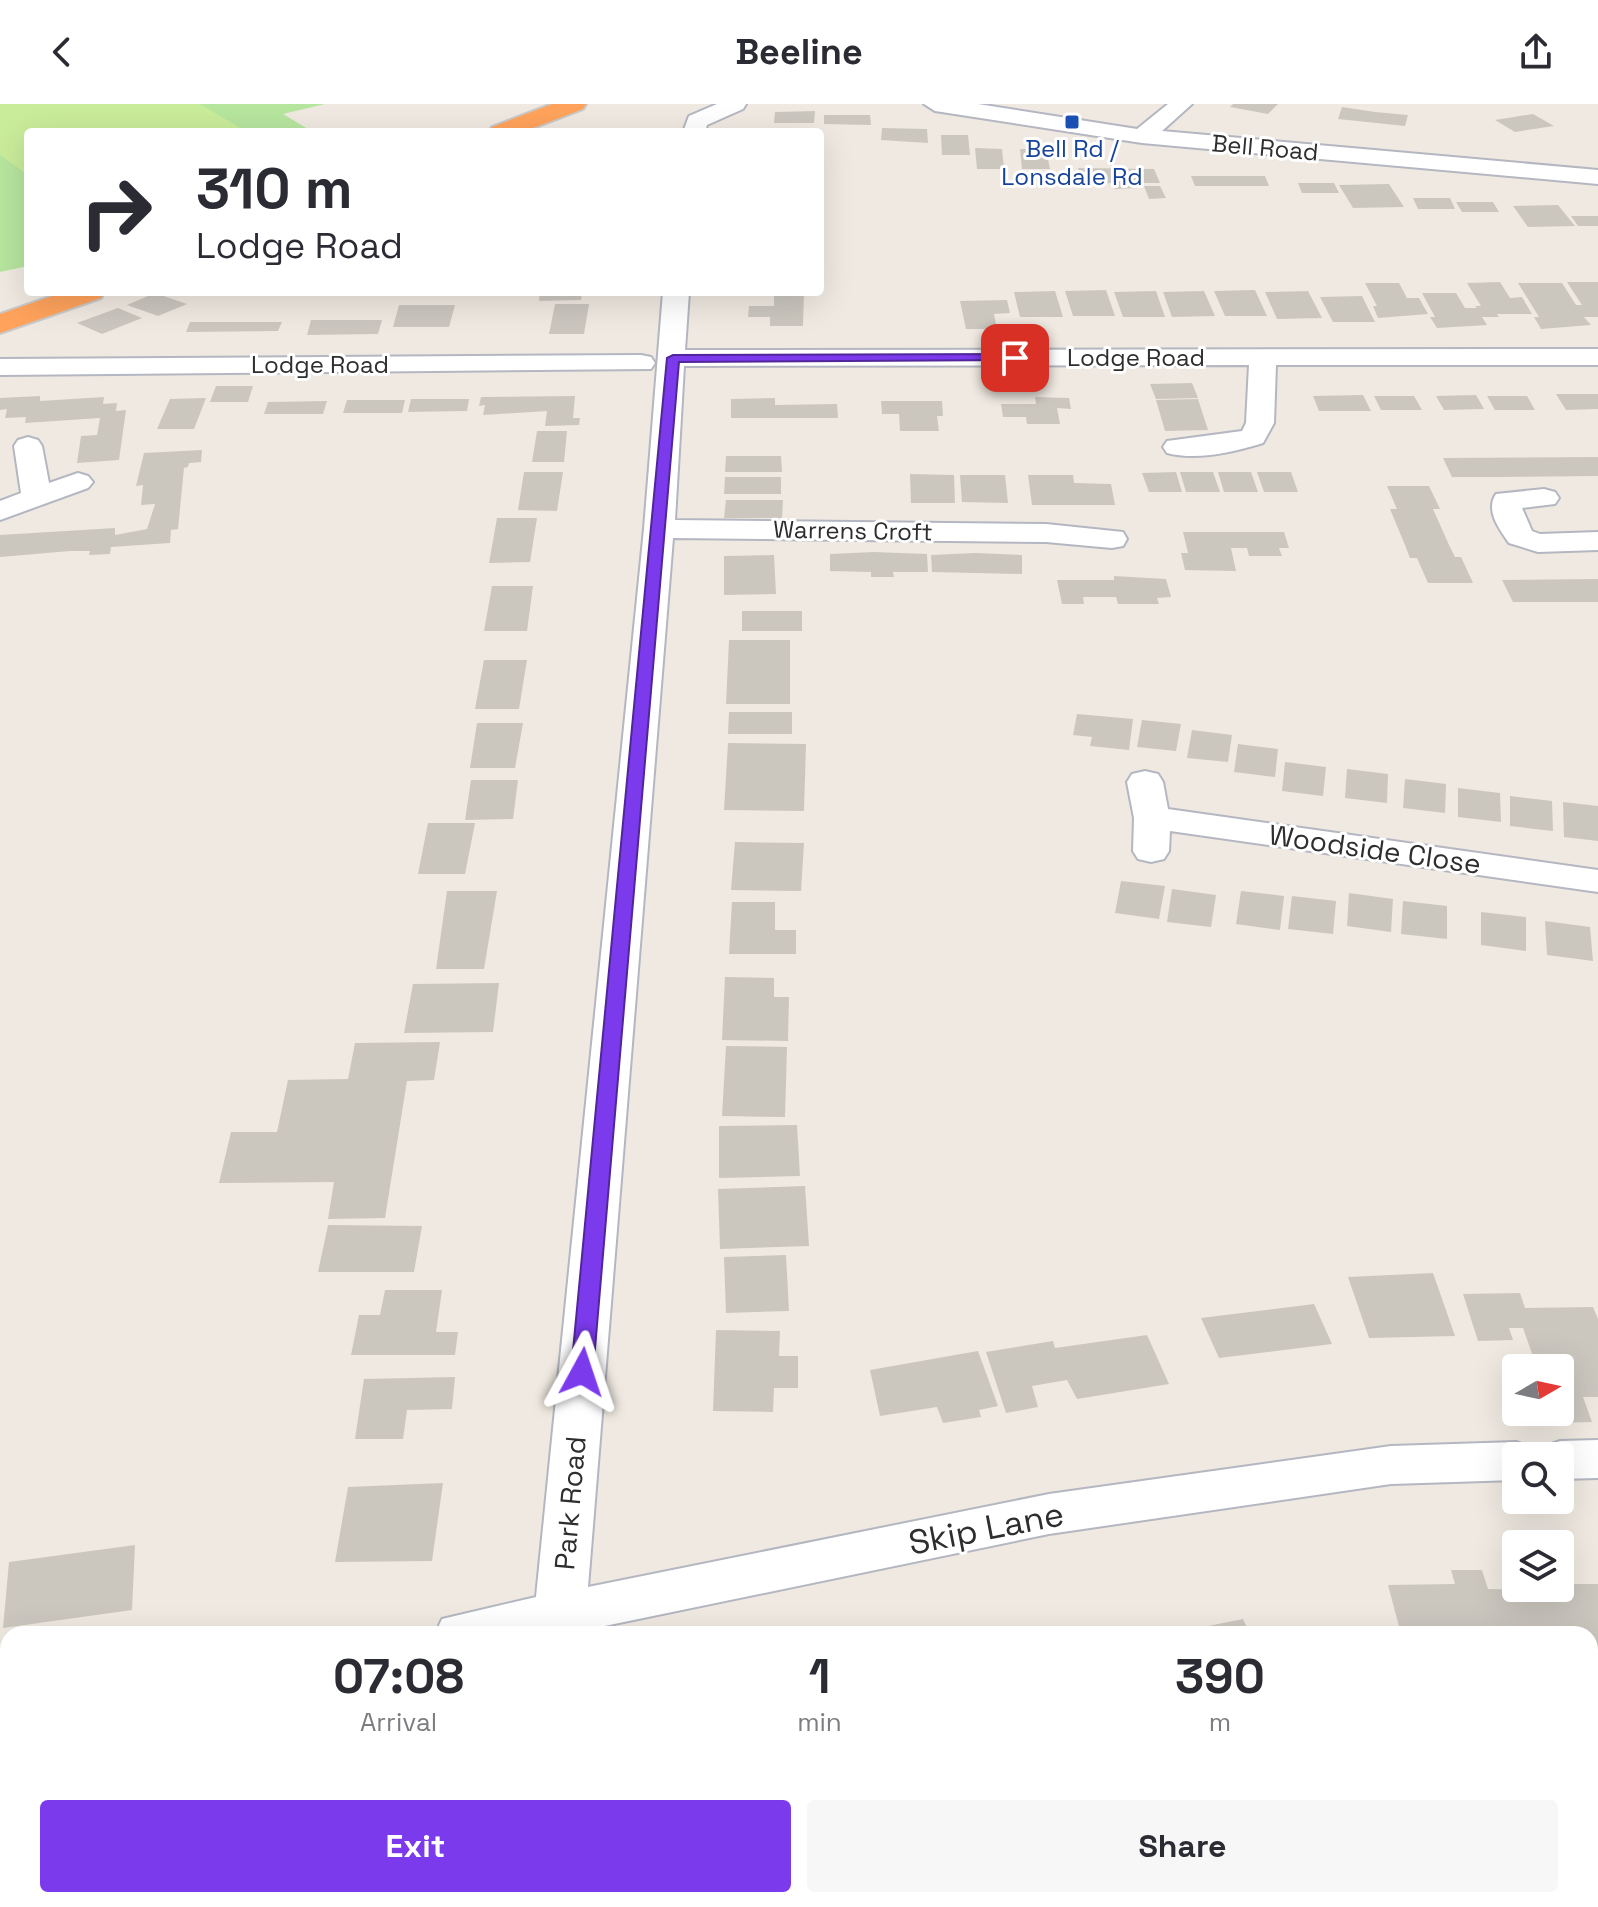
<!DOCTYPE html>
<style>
:root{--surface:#fff;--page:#f7f7f7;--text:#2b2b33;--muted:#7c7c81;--accent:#7c3aed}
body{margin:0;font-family:"Space Grotesk",sans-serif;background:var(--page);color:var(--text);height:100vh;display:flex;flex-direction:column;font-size:30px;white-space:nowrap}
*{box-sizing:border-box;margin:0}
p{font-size:26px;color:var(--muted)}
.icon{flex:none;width:44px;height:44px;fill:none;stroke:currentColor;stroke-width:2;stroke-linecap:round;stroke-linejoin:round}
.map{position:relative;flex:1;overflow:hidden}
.panel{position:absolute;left:0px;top:1522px;width:1598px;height:282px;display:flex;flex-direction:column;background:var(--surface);border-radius:24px 24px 0 0;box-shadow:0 8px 32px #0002}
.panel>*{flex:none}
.guide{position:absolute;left:24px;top:24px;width:800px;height:168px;border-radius:8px;box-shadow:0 8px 32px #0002;background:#fff;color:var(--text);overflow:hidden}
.needle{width:52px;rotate:81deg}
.tools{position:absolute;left:1502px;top:1250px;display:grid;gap:16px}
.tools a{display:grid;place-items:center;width:72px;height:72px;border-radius:8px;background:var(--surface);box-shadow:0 8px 32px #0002;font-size:40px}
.pin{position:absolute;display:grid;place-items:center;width:68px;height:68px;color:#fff;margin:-34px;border-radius:16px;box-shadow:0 4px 12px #0006}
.me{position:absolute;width:88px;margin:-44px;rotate:5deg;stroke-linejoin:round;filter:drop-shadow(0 0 6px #0008)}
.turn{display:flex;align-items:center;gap:28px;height:168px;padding:0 40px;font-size:36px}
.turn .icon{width:104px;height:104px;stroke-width:2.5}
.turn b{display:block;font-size:56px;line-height:68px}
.eta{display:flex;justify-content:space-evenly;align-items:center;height:136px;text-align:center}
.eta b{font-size:48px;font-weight:600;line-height:56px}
.button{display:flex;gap:16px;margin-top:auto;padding:16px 40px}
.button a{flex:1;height:92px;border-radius:8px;background:var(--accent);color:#fff;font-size:32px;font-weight:600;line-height:92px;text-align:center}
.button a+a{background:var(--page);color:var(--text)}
header{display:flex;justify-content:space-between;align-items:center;height:104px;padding:0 40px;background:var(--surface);font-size:36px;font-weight:600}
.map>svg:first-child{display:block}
</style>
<header><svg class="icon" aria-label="back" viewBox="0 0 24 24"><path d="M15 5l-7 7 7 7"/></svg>Beeline<svg class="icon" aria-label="share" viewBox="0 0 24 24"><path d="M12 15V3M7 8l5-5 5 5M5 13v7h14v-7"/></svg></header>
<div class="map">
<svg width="1598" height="1803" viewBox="0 0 1598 1803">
<rect width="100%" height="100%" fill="#efe9e1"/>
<path fill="#b6e59e" d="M0,0H325L283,10L313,28H28V162L0,168Z"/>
<path fill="#c9ec9a" d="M0,0H200L247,28H28V71L0,51Z"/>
<g fill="#cbc7bf">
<path d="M1233,0H1278L1268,10L1230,3Z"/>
<path d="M1342,3L1375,8L1408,11L1405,22L1338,15Z"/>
<path d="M815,7L814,19H774L775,8Z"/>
<path d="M1533,10L1554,22L1515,28L1495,16Z"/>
<path d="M824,11H870L871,21L824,20Z"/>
<path d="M882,24L927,25L928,39L881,36Z"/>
<path d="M941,31H968L970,51H942Z"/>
<path d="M975,44L1002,45L1004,65H977Z"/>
<path d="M1020,45H1046L1050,65H1022Z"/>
<path d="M1078,64L1154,65L1160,79H1134L1137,84L1115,85L1113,79L1084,80Z"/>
<path d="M1191,72H1265L1269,82H1195Z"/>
<path d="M1298,79H1334L1339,89H1302Z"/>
<path d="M1389,80L1404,103L1353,104L1339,81Z"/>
<path d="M1144,82H1160L1166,94L1149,95Z"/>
<path d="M1413,94H1450L1455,105H1418Z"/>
<path d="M1456,98H1493L1499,108H1462Z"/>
<path d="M1558,101L1575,122L1528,123L1513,102Z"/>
<path d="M1571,112H1598V122H1578Z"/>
<path d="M1500,178L1510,194L1522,193L1532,210H1497L1499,213H1482L1487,221L1437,224L1430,213H1435L1422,189H1456L1465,204H1477L1475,202H1481L1467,179Z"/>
<path d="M1567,178H1598V213H1584L1591,221L1541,225L1534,213H1539L1518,179H1562L1576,201H1582Z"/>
<path d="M1365,179H1399L1407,194H1419L1428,210L1378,214L1373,202H1377Z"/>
<path d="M1106,186L1115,212H1073L1065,187Z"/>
<path d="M1255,186L1267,212H1225L1214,187Z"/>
<path d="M1055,187L1063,213H1020L1014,188Z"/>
<path d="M1156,187L1165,213H1123L1114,188Z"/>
<path d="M1204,187L1215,212L1172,213L1163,188Z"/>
<path d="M1308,187L1322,214L1277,215L1265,188Z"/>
<path d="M540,188H582L581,196L539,197Z"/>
<path d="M774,188H804L803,222H770V213H748L749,202H774Z"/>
<path d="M155,189L187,200L158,212L127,201Z"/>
<path d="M1362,192L1375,218H1333L1320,193Z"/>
<path d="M1007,196L1010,209L994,210L997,225H966L960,197Z"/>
<path d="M555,200H589L584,230H549Z"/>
<path d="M399,201H455L449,223H393Z"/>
<path d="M118,204L142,214L102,230L77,219Z"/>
<path d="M311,216H382L378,230L307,231Z"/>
<path d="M190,218H282L278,227L186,228Z"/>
<path d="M1192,279L1198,294L1156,295L1150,280Z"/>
<path d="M216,282H253L248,298H210Z"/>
<path d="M1556,290H1598V305L1566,306Z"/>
<path d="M1363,291L1371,307H1319L1313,292Z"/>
<path d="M1476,291L1484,305L1444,306L1436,292Z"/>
<path d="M40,292V297L104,293L103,300L117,299L116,307L126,306L119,356L77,359L81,332L97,331L100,314L25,319L26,313L5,314L7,305L0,306V294Z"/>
<path d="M575,292L573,314H580L579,321L545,322L547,307L483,311L485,301L479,302L481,293Z"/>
<path d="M1374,292H1414L1422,306H1381Z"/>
<path d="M1487,292H1527L1535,306H1495Z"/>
<path d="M1035,293L1069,294L1071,305L1057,304L1060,320H1027L1026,313H1003L1001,300H1036Z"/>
<path d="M206,294L194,325H157L170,295Z"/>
<path d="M775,294V301L837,300L838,314H731V295Z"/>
<path d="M411,295H469L467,307L408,308Z"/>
<path d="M1198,295L1208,326L1165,327L1156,296Z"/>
<path d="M347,296H405L402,309H343Z"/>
<path d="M327,297L323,310H264L268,298Z"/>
<path d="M881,297H942L943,312H937L939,327H900L899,310H882Z"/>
<path d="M537,327H567L564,358H532Z"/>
<path d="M202,346L201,358L189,359L188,363L184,364L178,425L171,426L170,439L111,443L110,450L89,451L90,447H70L0,453V431L115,424V431L147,425L155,400L141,401L143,381L136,382L144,349Z"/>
<path d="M726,352H781L782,368H725Z"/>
<path d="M1598,353V372L1499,373H1452L1443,354Z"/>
<path d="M524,368H563L557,407L518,406Z"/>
<path d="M1176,368L1182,388H1149L1142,369Z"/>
<path d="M1180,368H1213L1220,388H1186Z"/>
<path d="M1218,368H1251L1258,388H1224Z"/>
<path d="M1257,368H1291L1298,388H1264Z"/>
<path d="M910,370L954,371L955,399H911Z"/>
<path d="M960,371H1005L1008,399L962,398Z"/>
<path d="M1028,371H1073L1074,379L1111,380L1115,401H1032Z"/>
<path d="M725,373H781V390H724Z"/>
<path d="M1387,382H1429L1440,405H1433L1449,441L1455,453H1461L1473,479H1428L1417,454H1410L1405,441L1390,405H1397Z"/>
<path d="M726,396H783L782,414H724Z"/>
<path d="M497,414H537L530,458L489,459Z"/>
<path d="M1183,428H1284L1289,444H1279L1282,452H1249L1247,444H1231L1236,467L1185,466L1181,449H1188Z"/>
<path d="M874,448L927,450L928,468H893L894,473H871V468L830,467V450Z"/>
<path d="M975,449L1022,451V470L932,468L931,451Z"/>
<path d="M774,451L776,490L724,491V452Z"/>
<path d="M1114,472L1166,475L1171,493L1157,494L1159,500H1118L1116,493H1083L1084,500H1062L1057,476H1114Z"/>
<path d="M1598,475V498H1513L1502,476Z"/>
<path d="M492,482H533L527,527H484Z"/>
<rect x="742" y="507" width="60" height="20"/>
<path d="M729,536H790V600H726Z"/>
<path d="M484,556H527L519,605H475Z"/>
<path d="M729,608H792V630H728Z"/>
<path d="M1077,610L1133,615L1129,646L1090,642L1092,633L1073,631Z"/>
<path d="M1142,616L1181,620L1176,647L1137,643Z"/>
<path d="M477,619H523L515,664H470Z"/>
<path d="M1192,626L1232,631L1228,658L1187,654Z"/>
<path d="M728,639L806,640L804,707L724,706Z"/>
<path d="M1238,640L1278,645L1275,673L1234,668Z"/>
<path d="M1285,658L1326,663L1323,692L1282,687Z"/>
<path d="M1347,665L1388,670L1387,699L1345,694Z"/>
<path d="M1405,675L1446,680L1445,709L1403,704Z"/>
<path d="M471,676H518L513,715L465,716Z"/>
<path d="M1458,684L1500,689L1501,718L1458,713Z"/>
<path d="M1510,692L1552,697L1553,727L1510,722Z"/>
<path d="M1563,698L1598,702V737L1564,733Z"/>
<path d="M428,719H475L465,770H418Z"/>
<path d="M735,738L804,739L801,787L731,786Z"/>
<path d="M1121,777L1165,782L1159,815L1115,809Z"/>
<path d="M1172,785L1216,791L1211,823L1167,818Z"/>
<path d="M447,787H497L484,865H436Z"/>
<path d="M1241,787L1284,792L1280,826L1236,820Z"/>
<path d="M1349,789L1393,795L1391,828L1347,822Z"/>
<path d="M1292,792L1336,797L1333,830L1288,825Z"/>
<path d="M1403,797L1447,802V835L1401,830Z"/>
<path d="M732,798H775V826H796V850H729Z"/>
<path d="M1481,808L1526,813V847L1481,841Z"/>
<path d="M1545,817L1590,823L1593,857L1547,851Z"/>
<path d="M725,873L774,874V893H789L788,937L722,936Z"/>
<path d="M499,879L493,928L404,929L413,880Z"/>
<path d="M440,938L434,976L407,977L385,1114L328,1115L334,1078L219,1079L231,1028H277L288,976L348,975L355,939Z"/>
<path d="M726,942L787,943L785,1013L722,1012Z"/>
<path d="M797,1021L800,1072L719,1074V1022Z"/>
<path d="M805,1082L809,1142L720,1145L718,1085Z"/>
<path d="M328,1121L422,1122L414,1168H318Z"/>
<path d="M786,1151L789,1207L726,1209L724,1153Z"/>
<path d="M1433,1169L1455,1232L1369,1234L1348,1173Z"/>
<path d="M385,1186H442L436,1228H458L455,1251H351L359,1211H380Z"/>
<path d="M1520,1189L1525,1204L1593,1203L1598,1215V1293H1583L1592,1318L1555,1319L1552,1308H1560V1264H1537L1523,1224H1509L1513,1236L1478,1237L1463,1190Z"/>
<path d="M1314,1200L1332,1240L1219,1254L1201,1214Z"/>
<path d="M716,1226L780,1227L779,1252H798V1284H774L773,1308L713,1307Z"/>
<path d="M1147,1231L1169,1280L1077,1295L1067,1276L1032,1282L1038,1303L1006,1309L986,1248L1053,1237L1055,1244Z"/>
<path d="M978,1247L998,1302L979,1306L981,1313L943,1319L937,1303L880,1312L870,1266Z"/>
<path d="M455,1273L452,1305L407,1306L403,1335H355L364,1275Z"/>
<path d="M443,1379L432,1457L335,1458L348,1383Z"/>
<path d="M135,1441L132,1506L3,1524L9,1458Z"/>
<path d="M1560,1464H1567L1573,1480H1598V1581H1590V1530H1401L1388,1481L1455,1480L1451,1466H1482L1488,1485L1544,1486L1560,1484Z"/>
<path d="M1243,1515L1250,1530H1173V1529Z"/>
<path d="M8,1788V1796H99L100,1803H0V1790Z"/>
<path d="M123,1796H238V1797L214,1803H123Z"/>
</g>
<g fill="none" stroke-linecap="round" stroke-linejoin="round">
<g stroke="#b4b7c1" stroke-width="4">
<g id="street">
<path d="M717,0H746L743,5L707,21L705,28H683L689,12Z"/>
<path d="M924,0H978L1137,25L1168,0H1192L1162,27L1598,66V80L1142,39L935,7Z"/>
<path d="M663,188H689L685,246L1598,245V261H1276L1274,319L1263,339C1234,348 1197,357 1167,349L1163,343L1167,337L1242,327L1246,319L1249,261L684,262L675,416L1046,420L1123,428L1127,435L1123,442L1112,444L1046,438L673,434L588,1483L1049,1390L1391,1342L1516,1338L1533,1344L1538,1352L1543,1343L1560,1337L1598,1336V1374L1560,1375V1352H1516V1376L1391,1380L1049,1430L566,1530H435L442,1515L536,1493L644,425Z"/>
<path d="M641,251L651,253L655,259L651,265L0,271V255Z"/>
<path d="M28,333L38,336L42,342L49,379L78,369L88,372L93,378L88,384L0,416V397L21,389L14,342L18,336Z"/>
<path d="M1544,385L1555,388L1559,394L1555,400L1522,404L1532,427L1540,430L1598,428V446L1538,448L1509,439C1499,425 1485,406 1496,390Z"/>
<path d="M1145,667L1158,670L1163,678L1168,705L1598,766V788L1170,727L1169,747L1164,755L1151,758L1138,755L1133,747L1134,714L1127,678L1132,670Z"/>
<path d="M8,1609V1655L0,1658V1610Z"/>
<path d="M358,1796H416L418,1803H360Z"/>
</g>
</g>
<g stroke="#c9c9c9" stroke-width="4">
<g id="highway">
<path d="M552,0H586L583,5L523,28H489L492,23Z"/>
<path d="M64,188H105L101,194L0,229V210Z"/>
</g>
</g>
<use href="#street" fill="#fff" fill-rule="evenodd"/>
<use href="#highway" fill="#ffa35c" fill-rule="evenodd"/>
</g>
<path fill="#7c3aed" stroke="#51269a" stroke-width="2" d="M1015,250L1019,251V256L679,258L593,1268L589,1274H574L571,1268L667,254L673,251Z"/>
<rect fill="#1a4fb4" stroke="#fff" stroke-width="3" x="1064" y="10" width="16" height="16" rx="4"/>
<g text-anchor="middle" stroke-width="6" stroke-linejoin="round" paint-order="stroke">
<g font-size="24" fill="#2e2e2e" stroke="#fff">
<text transform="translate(1265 44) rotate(5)" y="8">Bell Road</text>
<text x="1136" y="262">Lodge Road</text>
<text x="320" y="269">Lodge Road</text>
<text transform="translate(853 427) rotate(1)" y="8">Warrens Croft</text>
</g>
<g font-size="24" fill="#164399" stroke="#fff">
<text x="1072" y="53">Bell Rd /<tspan x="1072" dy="28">Lonsdale Rd</tspan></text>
</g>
<g font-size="28" fill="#2e2e2e" stroke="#fff">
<text transform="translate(1375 745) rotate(8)" y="10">Woodside Close</text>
<text transform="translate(570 1399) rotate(-85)" y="10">Park Road</text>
</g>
<g font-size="34" fill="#2e2e2e" stroke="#fff">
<text transform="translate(986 1424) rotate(-11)" y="12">Skip Lane</text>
</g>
</g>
</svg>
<div class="tools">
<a><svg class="needle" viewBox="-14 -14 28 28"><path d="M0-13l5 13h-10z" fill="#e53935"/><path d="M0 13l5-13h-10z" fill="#7c7c81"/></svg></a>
<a><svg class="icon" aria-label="search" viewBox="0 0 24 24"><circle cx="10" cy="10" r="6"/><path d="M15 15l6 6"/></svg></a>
<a><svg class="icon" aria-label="layers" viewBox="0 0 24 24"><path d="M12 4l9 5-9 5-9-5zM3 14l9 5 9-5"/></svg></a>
</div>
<div class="pin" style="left:1015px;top:254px;background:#d93025"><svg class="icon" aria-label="arrive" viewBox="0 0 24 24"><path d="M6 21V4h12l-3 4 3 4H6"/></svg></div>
<svg class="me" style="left:582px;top:1268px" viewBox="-20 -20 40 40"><path d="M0-17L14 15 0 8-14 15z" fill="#7c3aed" stroke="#fff" stroke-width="4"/></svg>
<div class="guide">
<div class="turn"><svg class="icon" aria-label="right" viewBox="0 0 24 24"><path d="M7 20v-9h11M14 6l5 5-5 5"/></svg><div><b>310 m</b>Lodge Road</div></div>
</div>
<section class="panel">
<div class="eta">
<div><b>07:08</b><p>Arrival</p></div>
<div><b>1</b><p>min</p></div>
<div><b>390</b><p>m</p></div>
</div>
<div class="button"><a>Exit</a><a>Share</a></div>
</section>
</div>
